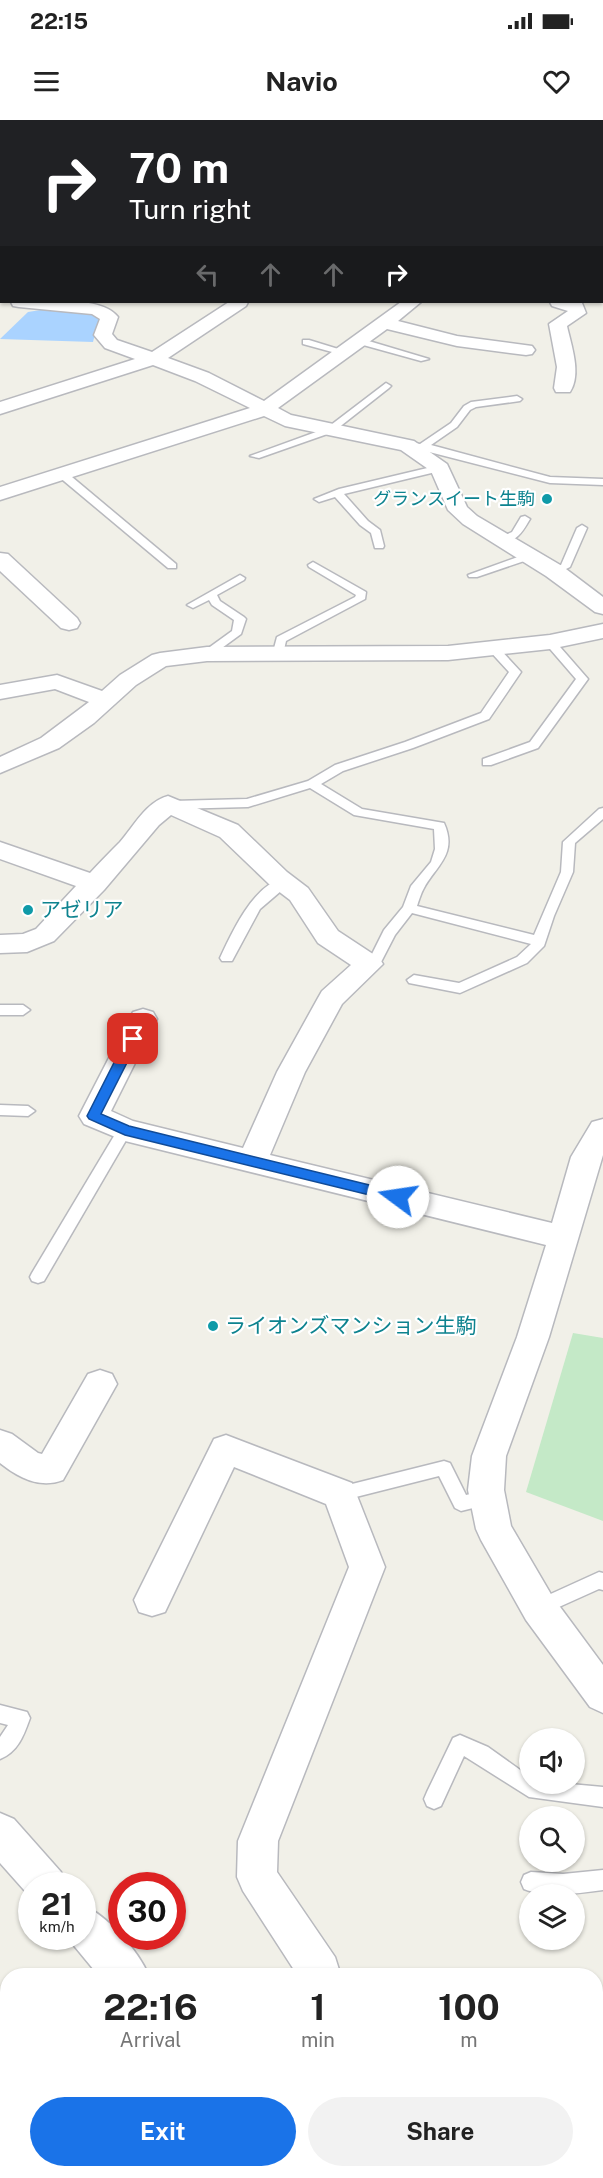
<!DOCTYPE html>
<meta charset="utf-8">
<style>
:root{--surface:#fff;--page:#f2f2f2;--text:#222;--muted:#767676;--accent:#1a73e8}
body{margin:0;font-family:"Public Sans","Noto Sans JP",sans-serif;background:var(--page);color:var(--text);height:100vh;display:flex;flex-direction:column;font-size:22px;white-space:nowrap}
*{box-sizing:border-box;margin:0}
p{font-size:20px;color:var(--muted)}
.icon{flex:none;width:33px;height:33px;fill:none;stroke:currentColor;stroke-width:2;stroke-linecap:round;stroke-linejoin:round}
.map{position:relative;flex:1;overflow:hidden}
.drawer{position:absolute;left:0px;top:1848px;width:603px;height:210px;display:flex;flex-direction:column;background:var(--surface);border-radius:24px 24px 0 0;box-shadow:0 2px 4px #0004}
.drawer>*{flex:none}
.banner{position:absolute;left:0px;top:0px;width:603px;height:183px;box-shadow:0 2px 4px #0004;background:#202124;color:#fff;overflow:hidden}
.controls{position:absolute;left:519px;top:1608px;display:grid;gap:12px}
.controls a{display:grid;place-items:center;width:66px;height:66px;border-radius:50%;background:var(--surface);box-shadow:0 2px 4px #0004;font-size:30px}
.speed{position:absolute;left:18px;top:1752px;display:flex;gap:12px;font-size:30px;font-weight:700;text-align:center}
.speed>*{display:grid;place-content:center;width:78px;height:78px;border-radius:50%;background:var(--surface);box-shadow:0 2px 4px #0004;line-height:1}
.speed small{font-size:15px;font-weight:400}
.speed .limit{border:9px solid #d22;background:#fff;color:#111}
.pin{position:absolute;display:grid;place-items:center;width:51px;height:51px;color:#fff;margin:-26px;border-radius:12px;box-shadow:0 3px 9px #0006}
.me{position:absolute;width:66px;margin:-33px;rotate:284deg;stroke-linejoin:round;filter:drop-shadow(0 0 4px #0008)}
.turn{display:flex;align-items:center;gap:21px;height:126px;padding:0 30px;font-size:27px}
.turn .icon{width:78px;height:78px;stroke-width:2.5}
.turn b{display:block;font-size:42px;line-height:51px}
.lanes{display:flex;align-items:center;height:57px;padding:0 30px;background:#0003;justify-content:center;gap:30px;direction:ltr}
.lanes .off{opacity:.35}
.eta{display:flex;justify-content:space-evenly;align-items:center;height:102px;text-align:center}
.eta b{font-size:36px;font-weight:700;line-height:42px}
.action{display:flex;gap:12px;margin-top:auto;padding:12px 30px}
.action a{flex:1;height:69px;border-radius:36px;background:var(--accent);color:#fff;font-size:24px;font-weight:700;line-height:69px;text-align:center}
.action a+a{background:var(--page);color:var(--text)}
.status{display:flex;justify-content:space-between;align-items:center;height:42px;padding:0 30px;background:var(--surface);direction:ltr}
.status svg{height:16px;fill:currentColor}
header{display:flex;justify-content:space-between;align-items:center;height:78px;padding:0 30px;background:var(--surface);font-size:27px;font-weight:700}
.map>svg:first-child{display:block}
</style>
<div class="status"><b>22:15</b><svg viewBox="0 0 49 12"><path d="M0 12V9h3v3zM5 12V6h3v6zM10 12V3h3v9zM15 12V0h3v12zM26 1h20v11H26zM47 4h2v5h-2z"/></svg></div>
<header><svg class="icon" aria-label="menu" viewBox="0 0 24 24"><path d="M4 6h16M4 12h16M4 18h16"/></svg>Navio<svg class="icon" aria-label="heart" viewBox="0 0 24 24"><path d="M12 20l-8-8c-3-5 5-10 8-4 3-6 11-1 8 4z"/></svg></header>
<div class="map">
<svg width="603" height="2058" viewBox="0 0 603 2058">
<rect width="100%" height="100%" fill="#f1f0e8"/>
<path fill="#c4e9c7" d="M573,1213L603,1218V1401L526,1372Z"/>
<path fill="#aad3ff" d="M47,189L73,190L100,195L93,222L0,219L28,192Z"/>
<g fill="none" stroke-linecap="round" stroke-linejoin="round">
<g stroke="#b8b9be" stroke-width="3">
<g id="lane">
<rect x="0" y="2" width="2" height="5"/>
<path d="M602,139H603V145L602,144Z"/>
<path d="M356,219H362L429,239L421,241L356,223Z"/>
<path d="M303,220H309L348,232L343,235L303,224Z"/>
<path d="M386,263L391,266L389,268L333,312L259,338L250,336L327,308Z"/>
<path d="M517,276L522,279L520,281L476,287L470,290L457,307L431,325L550,357L603,359V365L550,363L402,325L407,322L420,324L451,303L464,286L471,282Z"/>
<path d="M440,345L444,346V350L344,374L368,401L380,410L384,426L383,428H375L371,413L360,405L335,377L319,382L314,379L339,369Z"/>
<path d="M58,352H66L176,444V448H168L58,356Z"/>
<path d="M525,396L530,399C523,411 516,424 499,422V418L512,412L521,397Z"/>
<path d="M582,405L587,408L570,447L558,453H550V449L561,445L577,408Z"/>
<path d="M529,433L534,436L533,438L477,457H469L468,455Z"/>
<path d="M313,442L366,472L365,479L286,521L283,534H275L273,532L277,517L355,477L356,475L309,447L308,445Z"/>
<path d="M240,455L245,458L244,460L217,475L220,481L244,497L246,499L241,514L211,536H203V532L232,511L234,500L212,485L209,480L193,488L187,485Z"/>
<path d="M550,519L554,520L588,559L538,628L491,645H483V639L530,622L576,559L544,522Z"/>
<path d="M493,525L497,526L521,552L489,599L413,628L343,651L321,664L362,689L444,703C458,734 436,746 424,768C421,773 419,780 417,786L534,815L561,752L563,722L599,689L603,688V699L575,723L573,752L554,796L544,826L527,843L460,873L409,863L407,860L414,855L459,863L517,837L531,824L412,793L395,815L380,844L369,849L364,847L362,844L370,838L384,810L403,787L411,766L431,742L435,729L434,709L354,695L310,668L248,687L173,689L167,685L173,681L247,679L308,661L335,645L405,622L481,593L509,552L487,528Z"/>
<path d="M283,758L288,759L290,762L288,765L260,789L232,841H222L220,838C232,812 253,766 283,758Z"/>
<path d="M0,885H23L30,890L23,895H0Z"/>
<path d="M0,985L28,986L35,991L28,996L0,995Z"/>
<path d="M125,1005L130,1006L132,1010L44,1161L38,1163L32,1161L30,1157L32,1153L120,1006Z"/>
<path d="M444,1341L450,1343L466,1375L487,1370L493,1373L496,1378L493,1383L461,1391L455,1388L439,1356L340,1381L334,1379L331,1374L334,1369L340,1367Z"/>
<path d="M599,1452L603,1453V1470L599,1469L539,1496L533,1494L530,1488L533,1482Z"/>
<path d="M0,1585L27,1592L30,1598C24,1615 18,1632 0,1639V1617L8,1605L0,1603Z"/>
<path d="M460,1615L488,1627L530,1657V1664H570L603,1667V1687L529,1677L464,1636L441,1686L434,1689L427,1686L424,1679L427,1672L453,1618Z"/>
<path d="M603,1750V1770C578,1773 548,1779 524,1769L521,1762L524,1755L531,1752L563,1754Z"/>
</g>
</g>
<g stroke="#b8b9be" stroke-width="3">
<g id="street">
<path d="M75,0H100L101,2H76Z"/>
<path d="M284,0H307L308,2H285Z"/>
<path d="M340,0H355L339,2Z"/>
<path d="M531,0H549V1L532,2Z"/>
<rect x="602" y="42" width="1" height="10"/>
<path d="M0,129H2L0,140Z"/>
<path d="M11,182C37,182 101,174 118,197L112,214L117,220L152,232L229,182H248L246,186L168,238L209,253L264,281L401,182H421L398,201L457,216L532,226L535,230L532,234L526,235L457,226L387,209L278,288L291,295L414,321L447,344L467,387L477,396L562,446L603,477V494L595,492L546,456L463,404L448,390L431,351L401,330L285,306L264,296L0,380V367L250,288L195,261L153,245L0,294V282L135,239L105,228L94,215L100,199L92,194L19,187L13,186Z"/>
<path d="M550,182L582,183L586,193L567,206C571,225 582,254 570,272H556L554,268L557,247L549,204L568,191L552,186Z"/>
<path d="M0,433L8,434L77,498L80,503L77,508L69,510L61,508L0,451Z"/>
<path d="M603,504V518L550,529L448,540L207,541L166,546L136,565L94,603L59,628L0,653V637L41,618L89,582L55,569L0,579V565L57,555L102,571L120,555L152,535L160,533L207,527L448,526L550,515Z"/>
<path d="M168,676L238,705L287,752L308,768L338,811L379,838L383,844L342,884L305,952L270,1035L552,1103L571,1037L592,1002L603,999V1035L549,1217L506,1336L504,1370L511,1406L552,1476L603,1545V1593L590,1587L526,1500L481,1420L476,1409L468,1370L472,1336L517,1217L546,1125L125,1021L84,1004L79,996L129,899L133,892L143,889L153,892L157,899L111,991L133,1001L243,1028L277,952L318,878L322,871L351,845L318,823L290,780L269,764L220,717L171,695L159,705L104,770L54,821L27,832L0,833V815L23,814L36,809L76,766L0,739V722L90,753C100,742 110,732 120,722C134,706 146,682 168,676Z"/>
<path d="M100,1250L112,1254L117,1264L63,1360C40,1369 19,1358 0,1343V1310L12,1314L38,1333L42,1334L88,1254Z"/>
<path d="M226,1315L352,1363L385,1447L278,1721L277,1752L335,1837L341,1856H298L243,1771L237,1757L238,1721L349,1447L326,1384L234,1347L165,1492L152,1496L139,1492L134,1480L214,1319Z"/>
<path d="M0,1693L14,1699L61,1752L67,1766H32V1779L0,1743Z"/>
<path d="M82,1785C106,1794 139,1831 149,1856H99L66,1816H82Z"/>
<path d="M234,2050H279L276,2058H230Z"/>
</g>
</g>
<use href="#lane" fill="#fff" fill-rule="evenodd"/>
<use href="#street" fill="#fff" fill-rule="evenodd"/>
</g>
<path fill="#1a73e8" stroke="#114b97" stroke-width="1.5" d="M133,914L139,919L101,994L129,1006L398,1072L405,1077L403,1081L398,1082L125,1015L89,999L87,996L126,919Z"/>
<g fill="#0f9aa8" stroke="#fff" stroke-width="2">
<circle cx="547" cy="379" r="6"/>
<circle cx="28" cy="790" r="6"/>
<circle cx="213" cy="1206" r="6"/>
</g>
<g text-anchor="middle" stroke-width="4.5" stroke-linejoin="round" paint-order="stroke">
<g font-size="18" fill="#0d838f" stroke="#fff" text-anchor="end">
<text x="535" y="385">グランスイート生駒</text>
</g>
<g font-size="21" fill="#0d838f" stroke="#fff" text-anchor="start">
<text x="40" y="797">アゼリア</text>
<text x="225" y="1213">ライオンズマンション生駒</text>
</g>
</g>
</svg>
<div class="controls">
<a><svg class="icon" aria-label="sound" viewBox="0 0 24 24"><path d="M4 9h4l5-4v14l-5-4H4zM17 9q2 3 0 6"/></svg></a>
<a><svg class="icon" aria-label="search" viewBox="0 0 24 24"><circle cx="10" cy="10" r="6"/><path d="M15 15l6 6"/></svg></a>
<a><svg class="icon" aria-label="layers" viewBox="0 0 24 24"><path d="M12 4l9 5-9 5-9-5zM3 14l9 5 9-5"/></svg></a>
</div>
<div class="speed"><div>21<small>km/h</small></div><div class="limit">30</div></div>
<div class="pin" style="left:133px;top:919px;background:#d93025"><svg class="icon" aria-label="arrive" viewBox="0 0 24 24"><path d="M6 21V4h12l-3 4 3 4H6"/></svg></div>
<svg class="me" style="left:398px;top:1077px" viewBox="-20 -20 40 40"><circle r="19" fill="#fff"/><path d="M0-13L10 11 0 6-10 11z" fill="#1a73e8"/></svg>
<div class="banner">
<div class="turn"><svg class="icon" aria-label="right" viewBox="0 0 24 24"><path d="M7 20v-9h11M14 6l5 5-5 5"/></svg><div><b>70 m</b>Turn right</div></div>
<div class="lanes"><svg class="icon off" aria-label="left" viewBox="0 0 24 24"><path d="M17 20v-9H6M10 6l-5 5 5 5"/></svg><svg class="icon off" aria-label="ahead" viewBox="0 0 24 24"><path d="M12 20V5M6 11l6-6 6 6"/></svg><svg class="icon off" aria-label="ahead" viewBox="0 0 24 24"><path d="M12 20V5M6 11l6-6 6 6"/></svg><svg class="icon" aria-label="right" viewBox="0 0 24 24"><path d="M7 20v-9h11M14 6l5 5-5 5"/></svg></div>
</div>
<section class="drawer">
<div class="eta">
<div><b>22:16</b><p>Arrival</p></div>
<div><b>1</b><p>min</p></div>
<div><b>100</b><p>m</p></div>
</div>
<div class="action"><a>Exit</a><a>Share</a></div>
</section>
</div>
